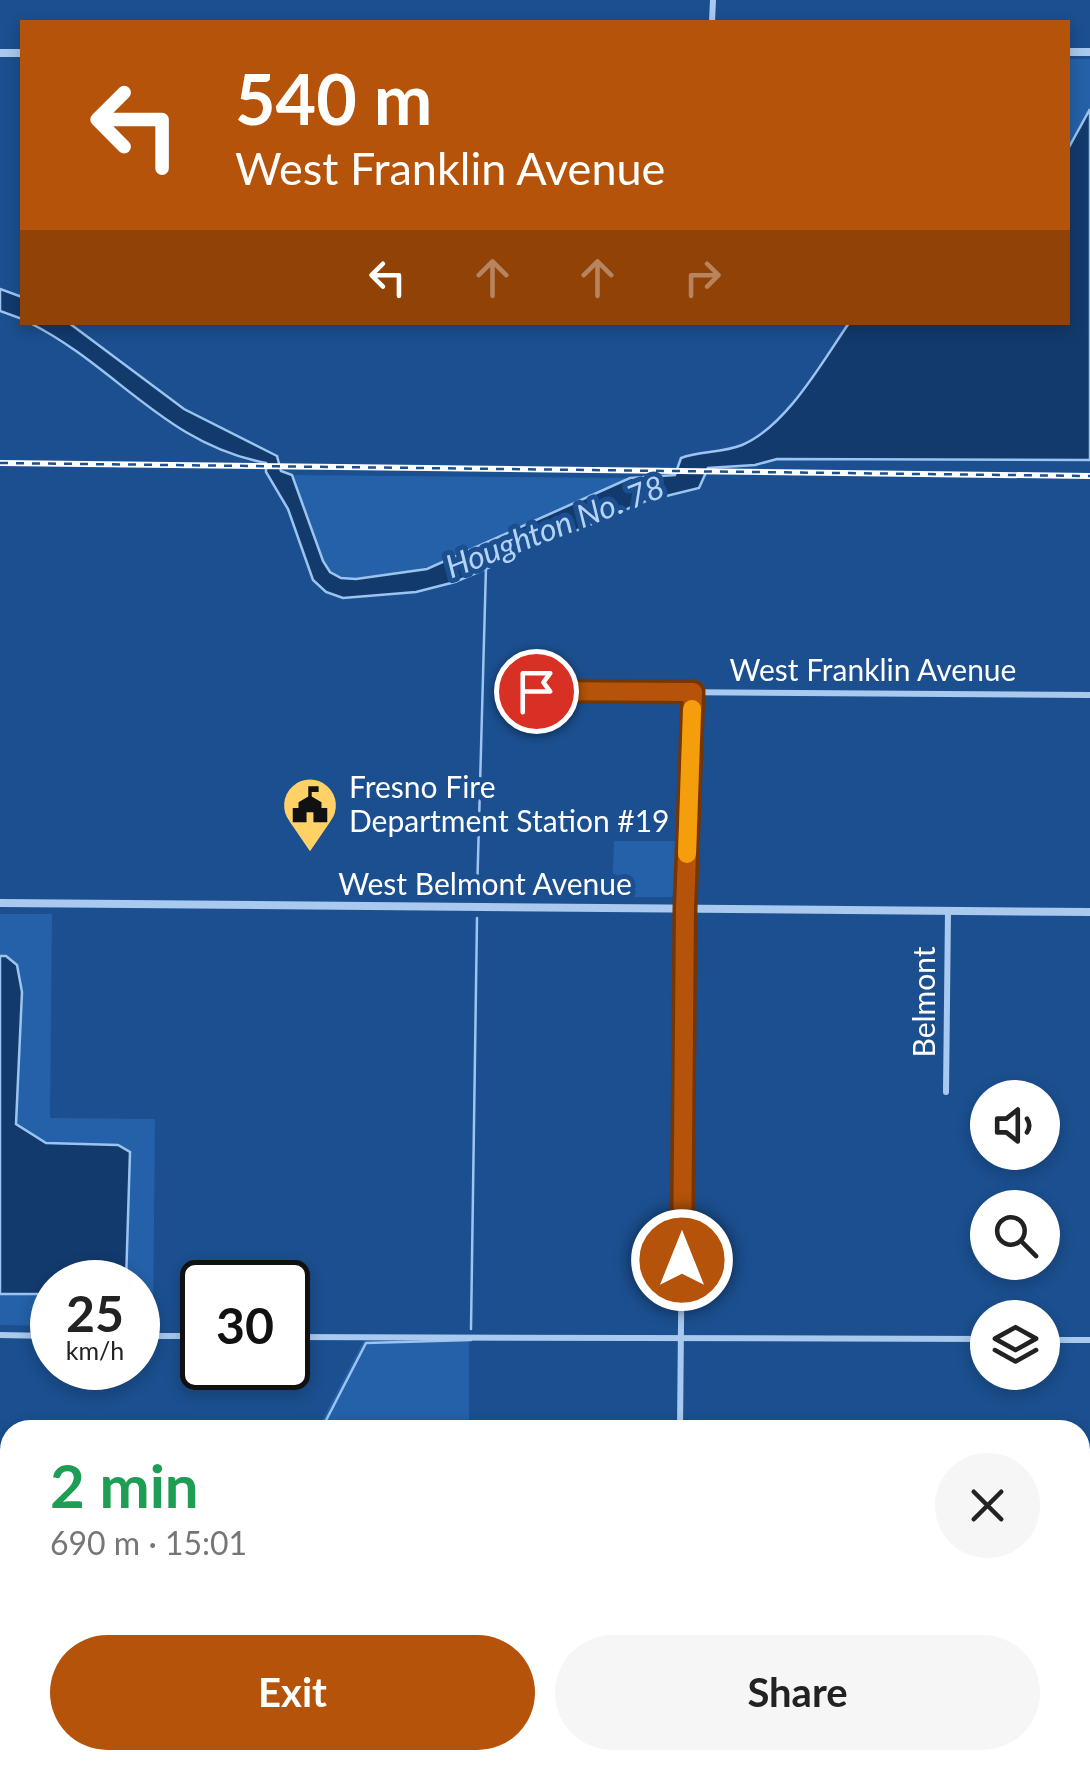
<!DOCTYPE html>
<meta charset="utf-8">
<style>
:root{--surface:#fff;--page:#f6f6f6;--text:#222;--muted:#767676;--accent:#b45309}
body{margin:0;font-family:Lato,sans-serif;background:var(--page);color:var(--text);height:100vh;display:flex;flex-direction:column;font-size:38px;white-space:nowrap}
*{box-sizing:border-box;margin:0}
p{font-size:32px;color:var(--muted)}
.icon{flex:none;width:55px;height:55px;fill:none;stroke:currentColor;stroke-width:2;stroke-linecap:round;stroke-linejoin:round}
.map{position:relative;flex:1;overflow:hidden}
.panel{position:absolute;left:0px;top:1420px;width:1090px;height:350px;display:flex;flex-direction:column;background:var(--surface);border-radius:30px 30px 0 0;box-shadow:0 5px 15px #0003}
.panel>*{flex:none}
.hud{position:absolute;left:20px;top:20px;width:1050px;height:305px;border-radius:0px;box-shadow:0 5px 15px #0003;background:#b45309;color:#fff;overflow:hidden}
.tools{position:absolute;left:970px;top:1080px;display:grid;gap:20px}
.tools a{display:grid;place-items:center;width:90px;height:90px;border-radius:50%;background:var(--surface);box-shadow:0 5px 15px #0003;font-size:50px}
.speed{position:absolute;left:30px;top:1260px;display:flex;gap:20px;font-size:50px;font-weight:700;text-align:center}
.speed>*{display:grid;place-content:center;width:130px;height:130px;border-radius:50%;background:var(--surface);box-shadow:0 5px 15px #0003;line-height:1}
.speed small{font-size:25px;font-weight:400}
.speed .limit{border:5px solid #111;border-radius:15px;background:#fff;color:#111}
.pin{position:absolute;display:grid;place-items:center;width:85px;height:85px;color:#fff;margin:-42px;border:5px solid #fff;border-radius:50%;box-shadow:0 2px 10px #0007}
.me{position:absolute;width:110px;margin:-55px;rotate:0deg;stroke-linejoin:round;filter:drop-shadow(0 0 8px #0008)}
.turn{display:flex;align-items:center;gap:35px;height:210px;padding:0 50px;font-size:45px}
.turn .icon{width:130px;height:130px;stroke-width:2.5}
.turn b{display:block;font-size:70px;line-height:85px}
.lanes{display:flex;align-items:center;height:95px;padding:0 50px;background:#0003;justify-content:center;gap:50px;direction:ltr}
.lanes .off{opacity:.35}
.round{display:grid;place-items:center;flex:none;width:105px;height:105px;border-radius:52px;background:var(--page)}
.headline{display:flex;align-items:center;justify-content:space-between;height:170px;padding:0 50px}
h1{font-size:60px;font-weight:700;line-height:75px;color:#1e9e55}
.button{display:flex;gap:20px;margin-top:auto;padding:20px 50px}
.button a{flex:1;height:115px;border-radius:60px;background:var(--accent);color:#fff;font-size:40px;font-weight:700;line-height:115px;text-align:center}
.button a+a{background:var(--page);color:var(--text)}
.map>svg:first-child{display:block}
</style>
<div class="map">
<svg width="1090" height="1770" viewBox="0 0 1090 1770">
<rect width="100%" height="100%" fill="#1b4f8f"/>
<g fill="#2461a8">
<path d="M1068,59H1090V109L1068,149Z"/>
<path d="M292,475L630,478C571,505 398,598 339,577C331,574 328,568 323,561Z"/>
<path d="M614,841H676L674,894L671,897H612Z"/>
<path d="M0,914H52L50,1118L155,1119L153,1326H138V1282H52V1326L0,1325Z"/>
<path d="M364,1340L469,1341V1430H317Z"/>
<rect x="0" y="1545" width="10" height="204"/>
</g>
<g fill="#123a6d" stroke="#9cc4f0" stroke-width="2.5">
<path d="M1090,109V460L777,459L755,465L708,468L699,488L646,501L455,582L416,592L343,598L326,592L313,580L288,509L266,472V463C165,444 117,367 30,323H69L184,409L277,456L281,471L292,475L323,561L330,572L341,578L356,579L427,569L630,478L675,475L681,458C700,451 722,453 742,445C787,426 822,362 849,323L1068,322V149Z"/>
<path d="M0,289L22,297V319L0,311Z"/>
<path d="M0,956H6L17,965L22,992L16,1124L46,1143L118,1145L130,1152L126,1282H52V1294H0Z"/>
</g>
<g fill="none" stroke-linecap="round" stroke-linejoin="round">
<g stroke="#9cc4f0" stroke-width="2.5">
<path d="M477,895L486,567"/>
<path d="M471,1329L477,918"/>
<path d="M321,1430L366,1343L471,1340"/>
</g>
<g stroke="#a9c9ee" stroke-width="6">
<path d="M712,22L713,0"/>
<path d="M535,691L1090,695"/>
<path d="M946,1092L948,911"/>
<path d="M0,1335L52,1336"/>
<path d="M138,1336H202"/>
<path d="M288,1337L988,1339"/>
<path d="M1042,1340H1090"/>
<path d="M680,1430L685,909L693,692"/>
</g>
<g stroke="#a9c9ee" stroke-width="8">
<path d="M1068,52H1090"/>
<path d="M0,53H22"/>
<path d="M0,903L1090,912"/>
</g>
<path stroke="#d6e6fa" stroke-width="9" d="M0,1760L1090,1767"/>
<g stroke="#fff" stroke-width="6">
<path id="rail" d="M0,463L1090,476"/>
</g>
<use href="#rail" stroke="#1b4f8f" stroke-width="2.5" stroke-dasharray="8" stroke-linecap="butt"/>
</g>
<g fill="none" stroke-linecap="round" stroke-linejoin="round">
<g stroke="#753606" stroke-width="25">
<path id="route" d="M536,691L693,692L685,908L682,1260"/>
</g>
<use href="#route" stroke="#b45309" stroke-width="18"/>
<path stroke="#f59e0b" stroke-width="18" d="M687,854L692,709"/>
</g>
<defs>
<g id="civic-pin" transform="scale(2.875)"><path d="M0 17L-7.5 6A9.5 9.5 0 1 1 7.5 6Z" fill="#ffd166" stroke="#1b4f8f"/><path d="M-.6-6.5H3V-4.5H.6V-3L4-1V1h2V6H-6V1h2V-1L-.6-3ZM-1.2 2.5V6h2.4V2.5Z" fill="#111"/></g>
</defs>
<g fill-rule="evenodd">
<use href="#civic-pin" x="310" y="805"/>
</g>
<g text-anchor="middle" stroke-width="10" stroke-linejoin="round" paint-order="stroke">
<g font-size="30" fill="#fff" stroke="#1b4f8f">
<text x="873" y="681">West Franklin Avenue</text>
<text x="485" y="895">West Belmont Avenue</text>
<text transform="translate(925 1002) rotate(-90)" y="10">Belmont</text>
</g>
<g font-size="30" fill="#fff" stroke="#1b4f8f" text-anchor="start">
<text x="349" y="798">Fresno Fire<tspan x="349" dy="34">Department Station #19</tspan></text>
</g>
<g font-size="32" font-style="italic" fill="#b5d3f5" stroke="#1b4f8f">
<text transform="translate(555 527) rotate(-21)" y="11">Houghton No. 78</text>
</g>
</g>
</svg>
<div class="tools">
<a><svg class="icon" aria-label="sound" viewBox="0 0 24 24"><path d="M4 9h4l5-4v14l-5-4H4zM17 9q2 3 0 6"/></svg></a>
<a><svg class="icon" aria-label="search" viewBox="0 0 24 24"><circle cx="10" cy="10" r="6"/><path d="M15 15l6 6"/></svg></a>
<a><svg class="icon" aria-label="layers" viewBox="0 0 24 24"><path d="M12 4l9 5-9 5-9-5zM3 14l9 5 9-5"/></svg></a>
</div>
<div class="speed"><div>25<small>km/h</small></div><div class="limit">30</div></div>
<div class="pin" style="left:536px;top:691px;background:#d93025"><svg class="icon" aria-label="arrive" viewBox="0 0 24 24"><path d="M6 21V4h12l-3 4 3 4H6"/></svg></div>
<svg class="me" style="left:682px;top:1260px" viewBox="-20 -20 40 40"><circle r="17" fill="#b45309" stroke="#fff" stroke-width="3"/><path d="M0-11L8 9 0 5-8 9z" fill="#fff"/></svg>
<div class="hud">
<div class="turn"><svg class="icon" aria-label="left" viewBox="0 0 24 24"><path d="M17 20v-9H6M10 6l-5 5 5 5"/></svg><div><b>540 m</b>West Franklin Avenue</div></div>
<div class="lanes"><svg class="icon" aria-label="left" viewBox="0 0 24 24"><path d="M17 20v-9H6M10 6l-5 5 5 5"/></svg><svg class="icon off" aria-label="ahead" viewBox="0 0 24 24"><path d="M12 20V5M6 11l6-6 6 6"/></svg><svg class="icon off" aria-label="ahead" viewBox="0 0 24 24"><path d="M12 20V5M6 11l6-6 6 6"/></svg><svg class="icon off" aria-label="right" viewBox="0 0 24 24"><path d="M7 20v-9h11M14 6l5 5-5 5"/></svg></div>
</div>
<section class="panel">
<div class="headline"><div><h1>2 min</h1><p>690 m · 15:01</p></div><a class="round"><svg class="icon" aria-label="close" viewBox="0 0 24 24"><path d="M6 6l12 12M18 6L6 18"/></svg></a></div>
<div class="button"><a>Exit</a><a>Share</a></div>
</section>
</div>
